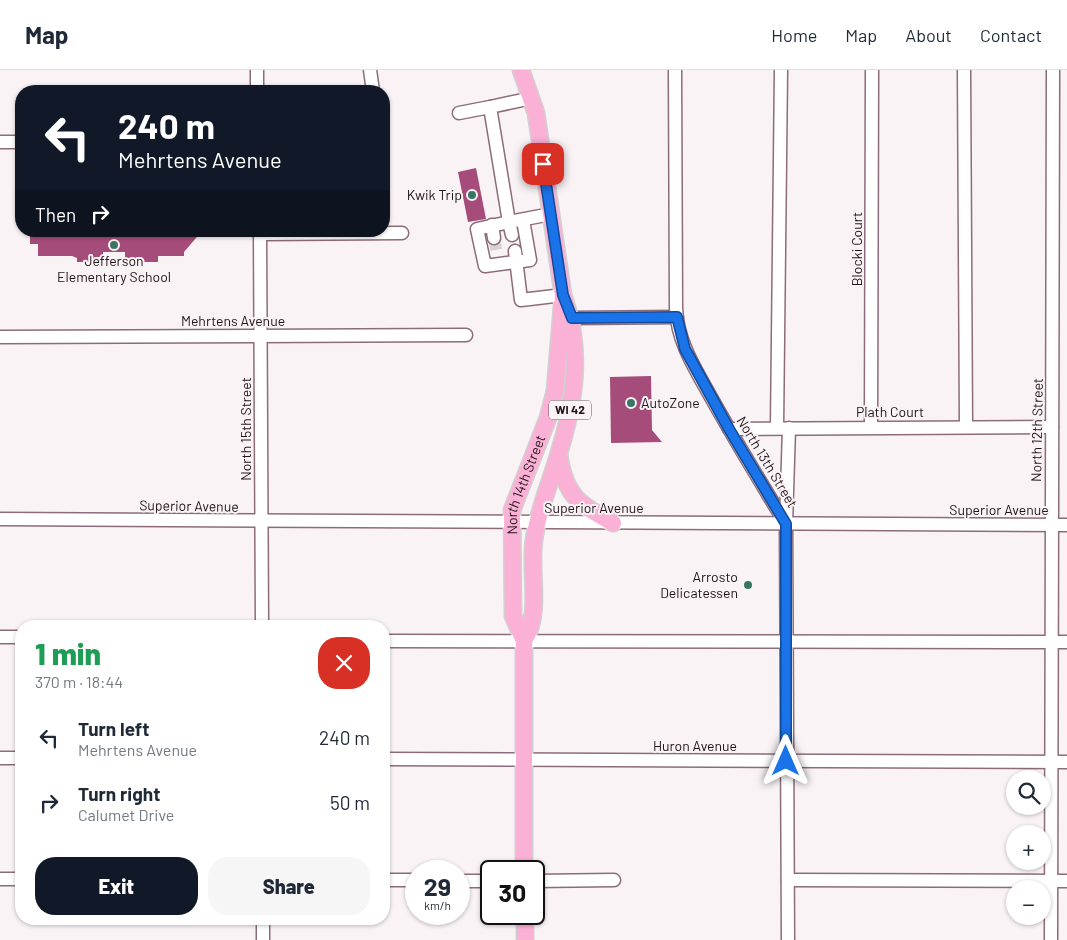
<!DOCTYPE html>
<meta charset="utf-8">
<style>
:root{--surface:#fff;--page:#f6f6f7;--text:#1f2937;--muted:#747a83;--line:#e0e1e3;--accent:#111827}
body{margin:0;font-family:Barlow,sans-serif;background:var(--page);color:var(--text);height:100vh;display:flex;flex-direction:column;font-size:19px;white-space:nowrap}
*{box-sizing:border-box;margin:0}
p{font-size:16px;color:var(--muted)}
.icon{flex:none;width:28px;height:28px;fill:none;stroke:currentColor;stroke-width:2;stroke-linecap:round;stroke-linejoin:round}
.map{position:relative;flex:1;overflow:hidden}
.side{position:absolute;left:15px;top:550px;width:375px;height:305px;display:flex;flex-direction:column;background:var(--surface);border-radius:20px;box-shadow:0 1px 4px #0004}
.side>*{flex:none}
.top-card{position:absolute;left:15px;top:15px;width:375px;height:152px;border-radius:20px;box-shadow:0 1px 4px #0004;background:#111827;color:#fff;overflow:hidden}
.fabs{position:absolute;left:1006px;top:700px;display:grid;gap:10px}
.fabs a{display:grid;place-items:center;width:45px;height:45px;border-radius:50%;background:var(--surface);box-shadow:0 1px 4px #0004;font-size:25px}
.speed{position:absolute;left:405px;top:790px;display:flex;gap:10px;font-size:25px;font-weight:700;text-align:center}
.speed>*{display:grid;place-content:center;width:65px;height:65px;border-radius:50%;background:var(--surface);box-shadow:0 1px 4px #0004;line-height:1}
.speed small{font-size:12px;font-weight:400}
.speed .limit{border:2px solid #111;border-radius:8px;background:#fff;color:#111}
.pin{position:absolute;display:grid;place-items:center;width:42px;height:42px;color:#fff;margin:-21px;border-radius:10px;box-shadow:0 2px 8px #0006}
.me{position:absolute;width:55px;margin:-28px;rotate:0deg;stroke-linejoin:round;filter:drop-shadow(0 0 4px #0008)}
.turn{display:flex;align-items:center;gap:18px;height:105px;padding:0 20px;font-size:22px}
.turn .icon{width:65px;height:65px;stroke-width:2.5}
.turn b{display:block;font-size:35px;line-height:42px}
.then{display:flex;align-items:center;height:48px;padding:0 20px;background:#0003;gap:10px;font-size:19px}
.round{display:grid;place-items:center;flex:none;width:52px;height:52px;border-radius:20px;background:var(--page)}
.overview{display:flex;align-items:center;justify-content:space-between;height:85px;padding:0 20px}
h1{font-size:30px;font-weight:800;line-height:38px;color:#1e9e55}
.primary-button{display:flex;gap:10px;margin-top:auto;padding:10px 20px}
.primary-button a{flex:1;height:58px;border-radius:20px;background:var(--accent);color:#fff;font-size:20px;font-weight:800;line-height:58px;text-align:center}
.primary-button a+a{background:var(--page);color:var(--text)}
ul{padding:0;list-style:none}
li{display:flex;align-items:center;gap:15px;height:65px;padding:0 20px}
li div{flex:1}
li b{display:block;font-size:19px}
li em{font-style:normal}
header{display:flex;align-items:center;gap:30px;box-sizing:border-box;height:70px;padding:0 25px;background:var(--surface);border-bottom:1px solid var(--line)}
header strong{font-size:24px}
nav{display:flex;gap:28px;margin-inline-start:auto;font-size:18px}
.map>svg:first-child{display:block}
</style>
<header>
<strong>Map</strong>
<nav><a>Home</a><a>Map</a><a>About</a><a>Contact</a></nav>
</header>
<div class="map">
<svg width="1067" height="870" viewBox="0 0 1067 870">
<rect width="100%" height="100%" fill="#faf3f6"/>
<g fill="#a64c7a">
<path d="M476,98L486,149L468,152L458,102Z"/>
<path d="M30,161H202L184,182V186H158V192H125V182H103V187H97V192H77V188L72,186H38V174H30Z"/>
<path d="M651,306L652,360L662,372L611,373L610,307Z"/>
</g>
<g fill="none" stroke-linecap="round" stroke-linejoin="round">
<path stroke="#d9d2d5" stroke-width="12" stroke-dasharray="12 6" stroke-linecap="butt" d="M494,168L497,184"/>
<g stroke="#8c6c7a" stroke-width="15">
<g id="minor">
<path d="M257,0V21"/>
<path d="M370,0L373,21"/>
<path d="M675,0L676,238C677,272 696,300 712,329C736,372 761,413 786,454"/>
<path d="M964,0L966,357"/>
<path d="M459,43L490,37"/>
<path d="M0,72H21"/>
<path d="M523,150L530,190L485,196L477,159L509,152L490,37L532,28"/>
<path d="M492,155L494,168"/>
<path d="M260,161L262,556"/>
<path d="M260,164L402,163"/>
<path d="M512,165L509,152L551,144"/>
<path d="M515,181L521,230L563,225"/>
<path d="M572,248L677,247"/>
<path d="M0,267L466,265"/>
<path d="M871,357L872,0"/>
<path d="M777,358L781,0"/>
<path d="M729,359L1052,357"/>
<path d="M0,449L1067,455"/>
<path d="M0,567H21"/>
<path d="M384,571L1067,572"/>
<path d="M0,688H21"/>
<path d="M384,689L1067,692"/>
<path d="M0,809H21"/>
<path d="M384,810H416"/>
<path d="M788,810L1067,811"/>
<path d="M459,811H491"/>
<path d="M534,811L614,810"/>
<path d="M263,870V849"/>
<path d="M788,870L786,454L789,358"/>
<path d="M1051,870L1053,0"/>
</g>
</g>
<g stroke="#d2d0d1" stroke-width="19">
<g id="major">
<path d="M521,0L536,43L563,225C583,279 575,332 558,386C550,414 538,440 534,470C529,501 542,543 524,571"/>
<path d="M559,385C565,426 579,434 613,453"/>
<path id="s1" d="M524,801V571L513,546L512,440L548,348L555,321L563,225"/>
<path d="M525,844V870"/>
</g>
</g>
<use href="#minor" stroke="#fff" stroke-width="12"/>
<use href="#major" stroke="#fbb0d6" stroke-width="16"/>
</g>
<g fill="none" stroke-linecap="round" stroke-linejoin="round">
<g stroke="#114b97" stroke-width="12">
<path id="route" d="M543,94L563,225L572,248L677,247L685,279L729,359L786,454V691"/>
</g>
<use href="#route" stroke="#1a73e8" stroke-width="9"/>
</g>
<g fill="#387663" stroke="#faf3f6" stroke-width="2">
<circle cx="472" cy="125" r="5"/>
<circle cx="114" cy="175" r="5"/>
<circle cx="631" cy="333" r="5"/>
<circle cx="748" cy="515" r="5"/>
</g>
<g text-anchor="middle" stroke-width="4" stroke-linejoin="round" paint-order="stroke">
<rect fill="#faf3f6" stroke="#61575b" stroke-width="1" x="549" y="330.5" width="42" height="19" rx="4"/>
<g font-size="12" font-weight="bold" fill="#201419">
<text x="570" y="344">WI 42</text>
</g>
<g font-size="14" fill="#201419" stroke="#faf3f6" text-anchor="end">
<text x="462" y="130">Kwik Trip</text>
<text x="114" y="196" text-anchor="middle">Jefferson<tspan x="114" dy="16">Elementary School</tspan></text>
<text x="641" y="338" text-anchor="start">AutoZone</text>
<text x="738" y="512">Arrosto<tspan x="738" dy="16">Delicatessen</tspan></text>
</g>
<g font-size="14" fill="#201419" stroke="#faf3f6">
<text transform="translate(857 179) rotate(-90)" y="5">Blocki Court</text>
<text x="233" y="256">Mehrtens Avenue</text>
<text x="890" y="347">Plath Court</text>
<text transform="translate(246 359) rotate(-90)" y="5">North 15th Street</text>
<text transform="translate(1037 360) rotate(-89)" y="5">North 12th Street</text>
<text transform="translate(767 392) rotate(59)" y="5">North 13th Street</text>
<text dy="5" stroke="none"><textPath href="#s1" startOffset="391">North 14th Street</textPath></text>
<text transform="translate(189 436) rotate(1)" y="5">Superior Avenue</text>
<text x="594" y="443">Superior Avenue</text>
<text x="999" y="445">Superior Avenue</text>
<text x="695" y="681">Huron Avenue</text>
</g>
</g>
</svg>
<div class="fabs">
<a><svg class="icon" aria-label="search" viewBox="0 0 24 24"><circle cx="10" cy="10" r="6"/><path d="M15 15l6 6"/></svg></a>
<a>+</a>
<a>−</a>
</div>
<div class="speed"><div>29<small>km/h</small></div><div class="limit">30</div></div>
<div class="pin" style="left:543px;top:94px;background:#d93025"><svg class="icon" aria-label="arrive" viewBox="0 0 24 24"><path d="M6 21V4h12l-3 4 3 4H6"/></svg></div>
<svg class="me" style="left:786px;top:691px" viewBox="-20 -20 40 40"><path d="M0-17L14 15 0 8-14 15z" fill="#1a73e8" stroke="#fff" stroke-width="4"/></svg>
<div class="top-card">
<div class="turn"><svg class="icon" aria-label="left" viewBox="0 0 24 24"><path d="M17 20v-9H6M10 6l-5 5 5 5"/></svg><div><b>240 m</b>Mehrtens Avenue</div></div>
<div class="then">Then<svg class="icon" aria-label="right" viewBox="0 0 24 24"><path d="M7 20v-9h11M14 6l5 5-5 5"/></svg></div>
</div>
<section class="side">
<div class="overview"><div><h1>1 min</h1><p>370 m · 18:44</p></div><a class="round" style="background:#d93025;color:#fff"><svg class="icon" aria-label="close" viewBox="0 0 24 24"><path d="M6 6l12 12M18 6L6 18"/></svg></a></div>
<ul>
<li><svg class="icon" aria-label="left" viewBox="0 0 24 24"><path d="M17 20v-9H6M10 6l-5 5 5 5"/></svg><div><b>Turn left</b><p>Mehrtens Avenue</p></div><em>240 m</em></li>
<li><svg class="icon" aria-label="right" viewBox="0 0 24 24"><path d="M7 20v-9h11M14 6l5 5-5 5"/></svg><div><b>Turn right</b><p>Calumet Drive</p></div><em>50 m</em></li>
</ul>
<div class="primary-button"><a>Exit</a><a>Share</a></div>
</section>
</div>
